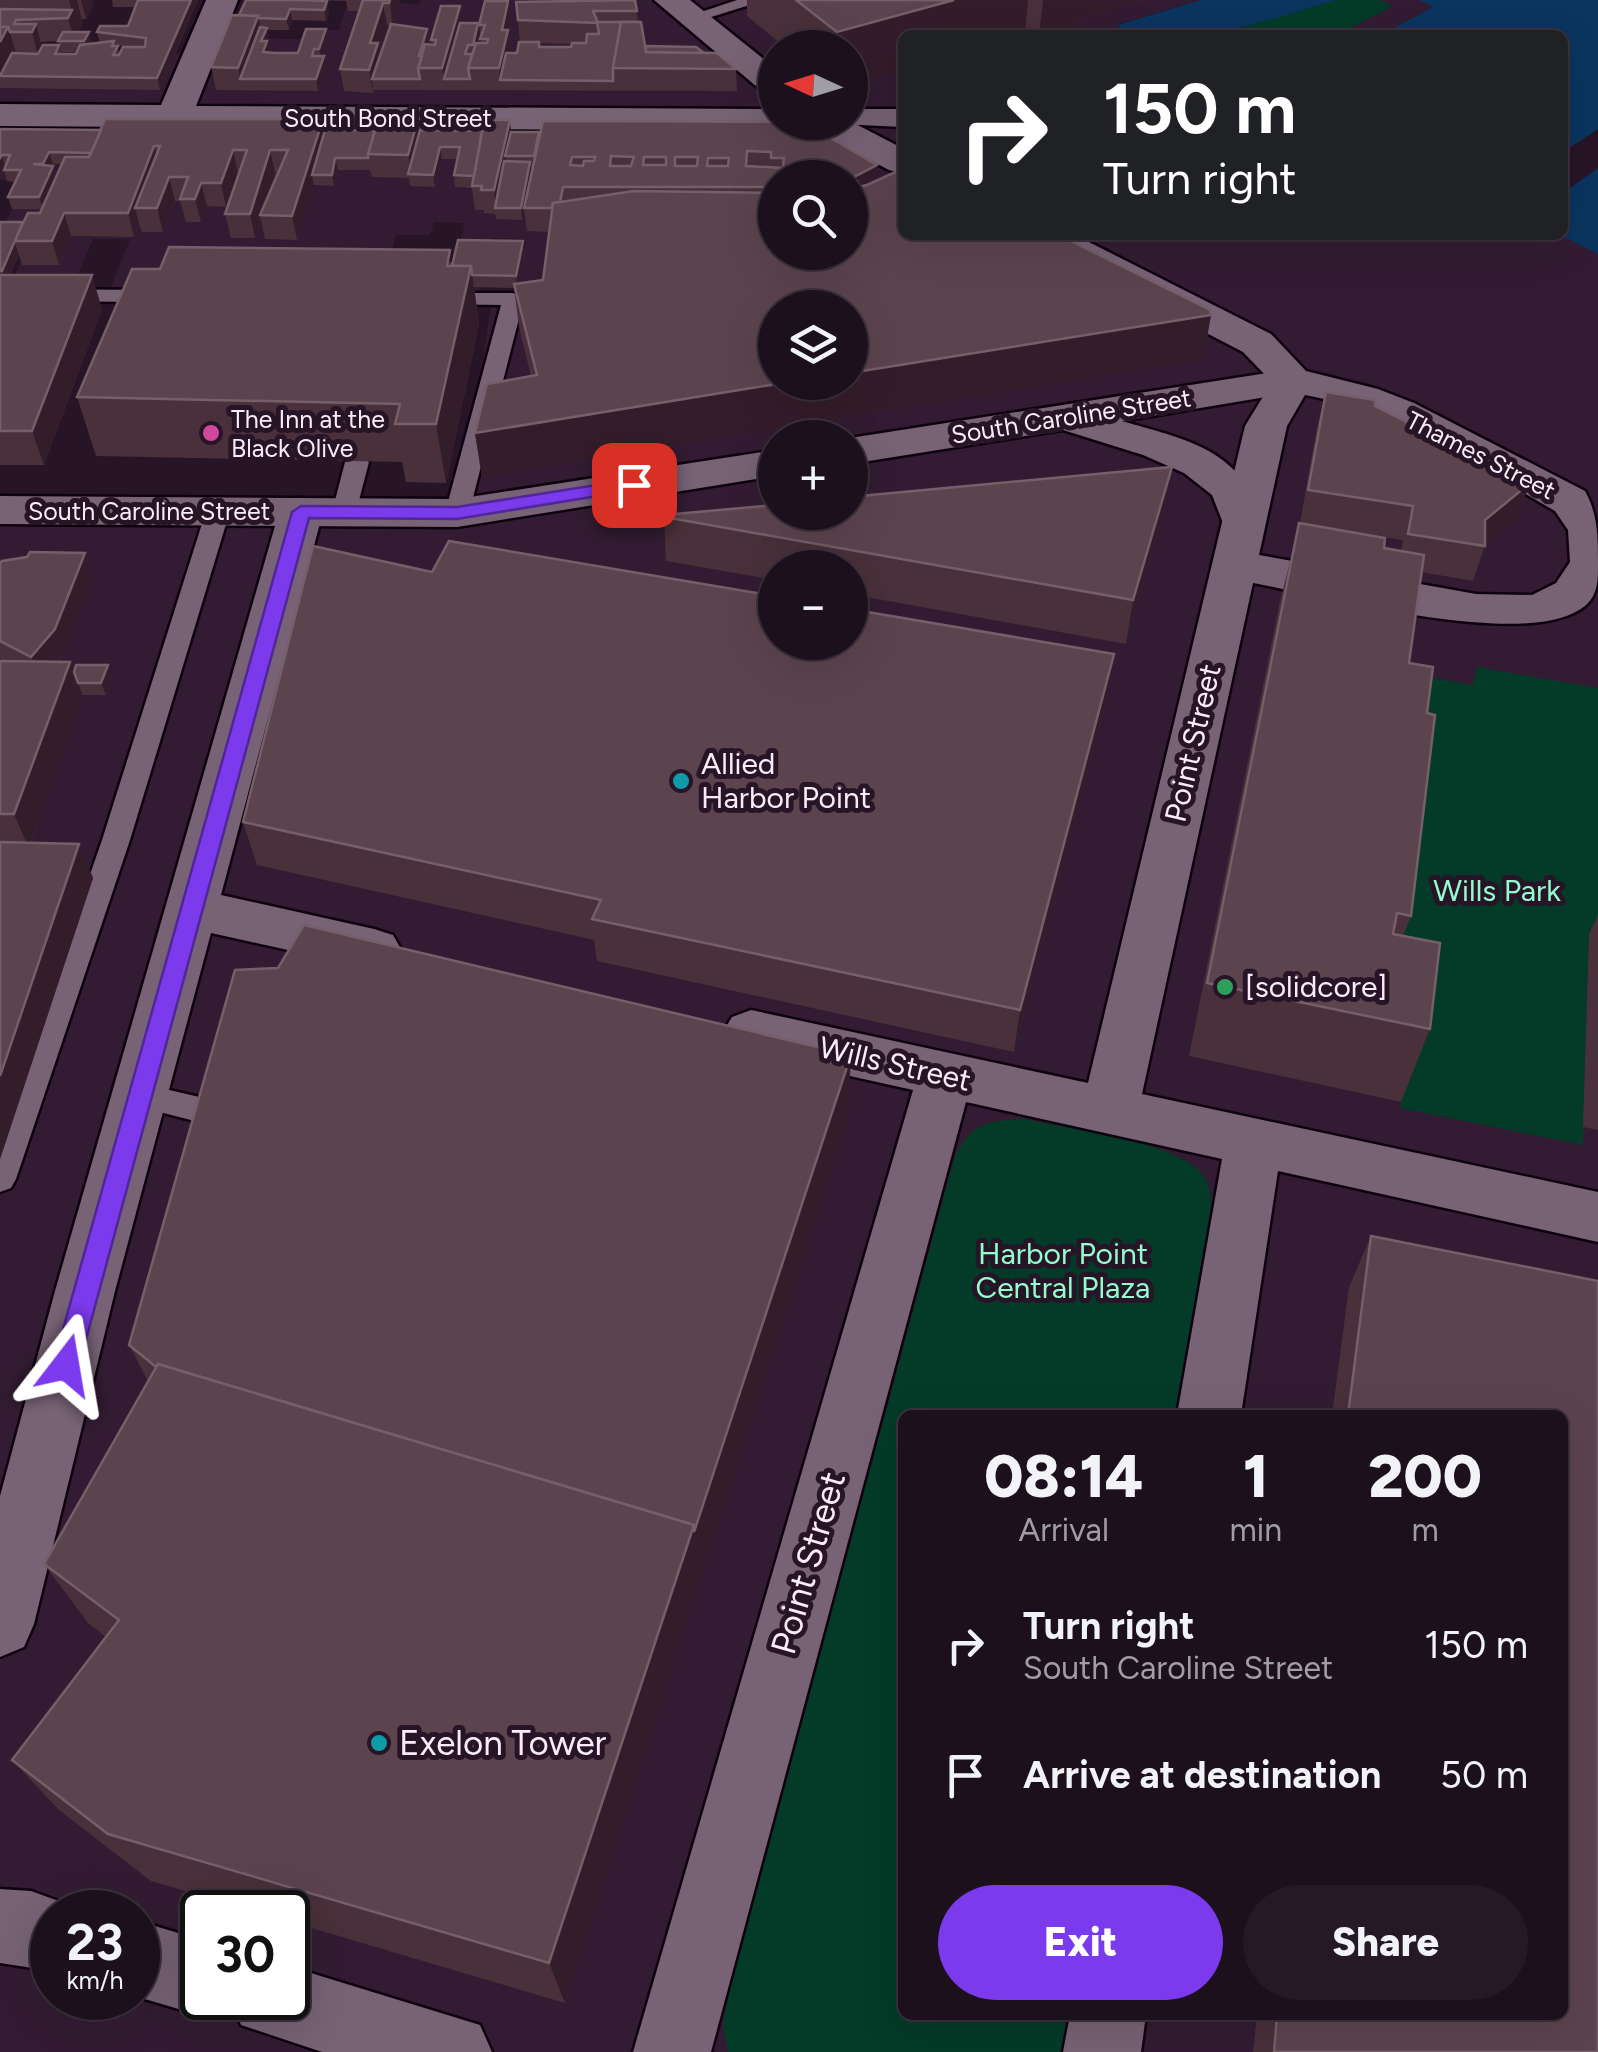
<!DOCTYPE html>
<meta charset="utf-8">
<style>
:root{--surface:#1d101d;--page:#251926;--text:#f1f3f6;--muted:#a09da4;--line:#3b303b;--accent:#7c3aed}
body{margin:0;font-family:Figtree,sans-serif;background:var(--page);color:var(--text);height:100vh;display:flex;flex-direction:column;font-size:38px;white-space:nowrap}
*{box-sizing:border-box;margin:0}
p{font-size:32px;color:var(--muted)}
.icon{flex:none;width:55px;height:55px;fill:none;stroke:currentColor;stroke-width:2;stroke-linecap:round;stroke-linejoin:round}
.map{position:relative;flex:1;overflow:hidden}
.side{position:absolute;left:898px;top:1410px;width:670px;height:610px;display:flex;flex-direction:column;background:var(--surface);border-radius:15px;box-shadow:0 10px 40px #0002,0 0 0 2px var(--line)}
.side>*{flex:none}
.guide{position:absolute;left:898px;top:30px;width:670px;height:210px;border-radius:15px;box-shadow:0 10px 40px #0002,0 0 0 2px var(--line);background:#202124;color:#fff;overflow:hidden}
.needle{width:65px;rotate:274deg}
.fabs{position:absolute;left:758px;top:30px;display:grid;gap:20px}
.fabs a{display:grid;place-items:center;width:110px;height:110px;border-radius:50%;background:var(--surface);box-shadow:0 10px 40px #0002,0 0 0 2px var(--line);font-size:50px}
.speed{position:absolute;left:30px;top:1890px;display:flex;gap:20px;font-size:50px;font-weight:700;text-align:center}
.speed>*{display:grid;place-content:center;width:130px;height:130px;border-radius:50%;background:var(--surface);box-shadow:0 10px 40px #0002,0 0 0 2px var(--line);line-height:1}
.speed small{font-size:25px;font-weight:400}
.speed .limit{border:5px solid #111;border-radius:15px;background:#fff;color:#111}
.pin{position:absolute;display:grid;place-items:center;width:85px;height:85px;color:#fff;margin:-42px;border-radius:20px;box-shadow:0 5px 15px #0006}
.me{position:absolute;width:110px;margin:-55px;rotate:14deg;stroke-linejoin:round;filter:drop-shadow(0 0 8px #0008)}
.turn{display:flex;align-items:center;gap:35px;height:210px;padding:0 40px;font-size:45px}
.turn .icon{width:130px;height:130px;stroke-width:2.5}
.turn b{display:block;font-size:70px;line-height:85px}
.eta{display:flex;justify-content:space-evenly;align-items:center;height:170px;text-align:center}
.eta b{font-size:60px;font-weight:800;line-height:70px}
.cta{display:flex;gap:20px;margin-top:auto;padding:20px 40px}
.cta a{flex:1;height:115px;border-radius:60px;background:var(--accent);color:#fff;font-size:40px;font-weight:800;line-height:115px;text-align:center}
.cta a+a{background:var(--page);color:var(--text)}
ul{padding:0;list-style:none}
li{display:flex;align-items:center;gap:30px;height:130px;padding:0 40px}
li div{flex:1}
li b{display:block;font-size:38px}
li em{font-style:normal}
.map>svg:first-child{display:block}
</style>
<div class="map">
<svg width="1598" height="2052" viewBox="0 0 1598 2052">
<rect width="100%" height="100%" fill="#271527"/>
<g fill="#331c33" fill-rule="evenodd">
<path d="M421,0H1201L1118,24L1132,35H902V235H1560L1598,254V2052H0V511L460,514L492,300L514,299L526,239L491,238L479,299H446L465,223L434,222L430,235H396L379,298L108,295L130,239H93L69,295L6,294L37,228L4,227L25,182L0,179V56L114,57L204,52L210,38L309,39L311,30H339L348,1L419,4ZM775,48H850V122H775ZM775,178H850V252H775ZM775,308H850V382H775ZM775,438H850V512H775ZM775,568H850V642H775ZM902,1415H1562V2015H902ZM52,1912H138V1998H52ZM202,1912H288V1998H202Z"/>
<path d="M1336,0H1419L1434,6L1380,35H1213Z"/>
</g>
<g fill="#033a28">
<path d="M1336,0H1379L1393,6L1337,35H1213Z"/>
<path d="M1477,667L1598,688V936L1589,935L1583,1145L1400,1108L1411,1018L1370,988L1394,671L1473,685Z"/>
<path d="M1025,1119C1067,1129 1178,1141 1203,1175C1212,1188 1211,1197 1211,1212L1175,1415H902V2015H1068L1061,2052H728L723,2026L729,1991L954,1159C970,1123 987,1120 1025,1119Z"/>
</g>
<g fill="#0a355f">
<path d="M1201,0H1336C1283,15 1164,59 1117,25Z"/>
<path d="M1419,0H1598V254L1560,235L1562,35H1380L1433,7Z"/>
</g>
<path fill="#271527" d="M1598,129V168L1563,193V152Z"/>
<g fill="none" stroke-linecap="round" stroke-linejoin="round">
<g stroke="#0f020f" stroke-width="5">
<g id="service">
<path d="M737,0H766L692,23L683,18Z"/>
<path d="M0,289L162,290L173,296L162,302L0,301Z"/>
<path d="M438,293H513L524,299L469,513L457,521L445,513L501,305L430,304L427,299L430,294Z"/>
<path d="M357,455L369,462L356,512L344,520L336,517L332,512L345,462Z"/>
<path d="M218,503L230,511L130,840L16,1179L11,1188L0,1192V1133L102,840L206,511Z"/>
<path d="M139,1083L234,1105L245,1109L250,1118L245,1127L234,1131L128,1104L124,1095L128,1086Z"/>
</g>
</g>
<g stroke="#0f020f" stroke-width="5">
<path id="pedestrian" d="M850,109H902V127L840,124L850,122Z"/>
</g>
<g stroke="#0f020f" stroke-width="5">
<g id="minor">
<path d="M206,0H238L196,106L775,109V122H791L775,131L0,126V104L161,105Z"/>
<path d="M654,0H690L775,68V95L763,92Z"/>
<path d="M850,121L902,148V173L889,170L812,130L808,122Z"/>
<path d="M1027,235H1075L1271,334L1306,371L1378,389L1414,403L1585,491C1598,514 1598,537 1598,564C1598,581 1598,595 1585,606C1529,652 1324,596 1253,583L1142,1094L1598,1192V1242L1278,1171L1241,1415H1177L1222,1159L966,1102L711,2052H633L913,1090L751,1054L732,1047L723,1032L732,1017L751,1010L1088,1083L1245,426L1272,382L1243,352L1033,243ZM1305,395C1395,411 1476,466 1555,511L1568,530L1570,562L1556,583L1532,595L1476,594L1259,555L1287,426Z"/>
<path d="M301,498L317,502L323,512L221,895L374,929L393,935L401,949L393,963L374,969L211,933L115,1291L34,1624L24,1647L0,1657V1496L55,1291L279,512L285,502Z"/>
<path d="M0,1889L31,1891L78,1908L80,1912H52V1971L0,1963Z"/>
<path d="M138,1921L202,1940V1998H288V1966L480,2025L492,2052H322L241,2025L231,2000L229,2005L202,2016L138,1997Z"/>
<path d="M1070,2015H1146L1141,2052H1063Z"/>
</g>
</g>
<g stroke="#0f020f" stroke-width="5">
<g id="tertiary">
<path d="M1293,369L1308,372L1314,381L1308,390L1122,421C1191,441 1240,449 1265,523L1259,533L1243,537L1227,533L1212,495L1184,473L1143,455L1063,430L850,464V438Z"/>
<path d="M775,450V476L457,527L0,524V496L457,499Z"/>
</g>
</g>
<use href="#service" fill="#776276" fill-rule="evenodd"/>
<use href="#pedestrian" fill="#776276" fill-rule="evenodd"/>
<use href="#minor" fill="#776276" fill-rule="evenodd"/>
<use href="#tertiary" fill="#776276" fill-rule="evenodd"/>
</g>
<g fill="#49303a" fill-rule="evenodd">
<path d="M0,0H92L93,4L86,19H82L83,24L78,32L92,44L100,43L97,32L128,26L136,7H113L112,0H198L160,90L0,88ZM58,41L61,52H76V54H61L59,45L42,46L41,42ZM115,45L129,47L120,53Z"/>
<path d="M319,0H399L400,4L393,24L427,29L429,40L428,44L432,45L431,40L462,23L479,34L477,43H481L479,25L508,1L511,24L509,34L511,53H517L520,42L516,2L635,0L638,22L646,50L704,53L736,69L737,91L374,90L373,93L344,91L340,69L359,11H348L346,1ZM387,25H391L380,57L379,50ZM539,43L572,44L571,47H540Z"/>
<path d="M747,0H1143L1076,20L1074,35H902V69L850,84V48H786L747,16Z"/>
<path d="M327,1L329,13L326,21L292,20L289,30H267L270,53H298L328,40L323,56L326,67L318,91L216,90L211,67L239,15Z"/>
<path d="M323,119L325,130H375L418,119L420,130L511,132L539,137L775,122L876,180L1211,315L1203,359L482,477L475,433L531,376L519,327L514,288L474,287L479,324L446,483L406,482L402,462L96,456L77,397L160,269L452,262L523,241L524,253L518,283L543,280L549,232L527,231L524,210L522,220L496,219L495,214L484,213V210H475L472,188L455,187L454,175L457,159H442L435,187L410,186L409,178L372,177L370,170H338L334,186L314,185L297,240L265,239L261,220L255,238H231L225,214L239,174H238L226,207L207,206L201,222H186L180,201H175L163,232H142L139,224L134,237L71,236L59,265H22L19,255L10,275L102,309L44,465H0V221L23,222L40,213L42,209H12L8,197L16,182L7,181L4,170L0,178V129L101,130ZM53,164H62L56,177L52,166ZM275,173H278L267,198ZM775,178H850L775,252Z"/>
<path d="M1326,392L1375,406L1529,484L1517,519L1485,545L1473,581L1421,572L1409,663L1427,713L1411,916L1403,936L1430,1029L1401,1102L1189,1056L1280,601L1300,523L1317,427ZM1370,535L1403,540L1401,551L1384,548Z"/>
<path d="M1164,511L1126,644L850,594V568H775V580L666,561L664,515Z"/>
<path d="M85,553L93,577L64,653L57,662H70L74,672L112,677L106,695H83L31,843L79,844L93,878L0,1159V661H3L0,658V563Z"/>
<path d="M432,572L1107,698L1014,1052L597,961L594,940L257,865L243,822Z"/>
<path d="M1598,915V1130L1583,1127L1589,934Z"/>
<path d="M848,1120L565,2003L288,1921V1912H259L151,1881L59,1810L12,1760L106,1637L88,1623L44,1564L148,1381L129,1345Z"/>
<path d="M1371,1236L1598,1281V2052H1253L1257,2015H1562V1415H1332L1349,1287Z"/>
</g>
<g fill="#341d2a">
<path d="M69,0H77L83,24L74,40L68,18L72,10Z"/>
<path d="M81,0H92L93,4L86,19Z"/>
<path d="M191,0H198L160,90L157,78Z"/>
<path d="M390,0H399L400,4L392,25Z"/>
<path d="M954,0H1028L1025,34L902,35V69L850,84V48H837V32Z"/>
<path d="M1043,0H1143L1076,20L1074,35H1039Z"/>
<path d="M327,1L329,13L326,21L324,10Z"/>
<path d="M508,1L511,24L509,34L511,52L500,80L499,68L502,30Z"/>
<path d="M383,3L387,25L379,50L381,66L372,79L373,93L369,70L370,43Z"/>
<path d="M460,6L463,29L444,79L442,68Z"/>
<path d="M290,9L292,20L289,30L286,19Z"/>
<path d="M258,16L263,38L267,28L270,53L240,79L238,68Z"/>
<path d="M478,23L479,34L474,56L473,45Z"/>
<path d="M36,24L42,47L38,55L32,32Z"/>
<path d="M8,27L18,59L0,76V42Z"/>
<path d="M326,29L328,40L322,61L319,49Z"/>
<path d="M427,29L429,40L421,67L419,56Z"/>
<path d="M89,32L92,44L87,52L84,41Z"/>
<path d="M324,56L326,67L318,91L316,79Z"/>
<path d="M323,119L327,142L312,175L314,185L297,240L292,216Z"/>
<path d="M418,119L422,142L411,174L408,155Z"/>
<path d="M510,120L512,143L505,156L507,167L496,208L494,190Z"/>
<path d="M154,146L160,169L135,208L139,224L134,237L128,213Z"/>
<path d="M440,147L442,159L435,187L433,175Z"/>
<path d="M233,150L238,174L226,207L221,183Z"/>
<path d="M270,150L275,173L262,216L260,215L261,220L255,238L250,214Z"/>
<path d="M49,152L53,164L47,176L43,164Z"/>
<path d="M2,155L5,167L0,178V158Z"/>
<path d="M335,158L338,170L334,186L332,175Z"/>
<path d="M530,162L532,173L522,220L521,208Z"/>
<path d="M877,165L876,188L850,202V179Z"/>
<path d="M53,166L56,178L43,209L39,197Z"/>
<path d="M169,177L175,201L163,232L157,208Z"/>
<path d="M201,183L207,206L201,222L195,199Z"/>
<path d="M64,213L71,236L59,265L52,241Z"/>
<path d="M523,241L524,253L517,288L516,276Z"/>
<path d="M15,243L19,255L6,283L2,271Z"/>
<path d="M471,266L479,324L446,483L436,424Z"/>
<path d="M92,275L102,309L44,465L32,431Z"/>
<path d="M1211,315L1203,359L482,477L475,433L789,382H850V373Z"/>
<path d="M1172,467L1164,511L1126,644L1133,600Z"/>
<path d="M1529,484L1517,519L1484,546L1485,520Z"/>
<path d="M85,553L93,577L64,653L41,680L31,657Z"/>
<path d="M1114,654L1107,698L1014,1052L1020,1010Z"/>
<path d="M70,662L83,696L29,848L14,814Z"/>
<path d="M108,665L112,677L106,695L101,683Z"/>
<path d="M79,844L93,878L0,1159V1076Z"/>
<path d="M851,1055L848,1120L565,2003L549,1963Z"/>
</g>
<g fill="#5c444f" stroke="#755f69" stroke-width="2.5" fill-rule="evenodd">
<path d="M138,0H191L157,78L0,76L12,53L38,54L43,45H59L55,54H76L80,45L114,41L112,46H118L113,55H119L123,47H145L146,38L97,32L100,26H128Z"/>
<path d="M246,0H300L327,1L324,10L290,9L286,19L257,18L258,16L239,15Z"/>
<path d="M363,0H390L389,3H383L370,43H378L369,70L340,69Z"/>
<path d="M635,0L637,11H593L598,23L518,20L516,2Z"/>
<path d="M796,0H954L837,32Z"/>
<path d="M485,1H508L502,30H508L499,68H468L476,43H487L488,39H480L485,25H479Z"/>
<path d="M441,6H460L442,68H418L425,44L435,45L436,40H431Z"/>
<path d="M0,9L72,10L68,18L16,20L14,24H36L32,32H10L8,27H0Z"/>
<path d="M232,15L258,16L238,68L211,67Z"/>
<path d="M597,22H639H621L613,68V81L500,80L506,53H517L519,42H539V47H571L572,43H586L587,34H599Z"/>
<path d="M621,22H641L646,52L717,53L736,69L613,68Z"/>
<path d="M460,23H478L473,45H468L465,54H472L468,68L470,79H444Z"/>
<path d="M391,24L427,29L419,56H422L418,68L420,79H372Z"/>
<path d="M0,27H8L0,42Z"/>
<path d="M260,27L267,28L261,41H267L263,52L275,53H298L306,29H326L319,49H314L312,56H324L316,79H240Z"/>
<path d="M63,32H89L84,41H58Z"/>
<path d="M646,46L696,47L704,53L646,52Z"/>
<path d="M105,119H323L292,216L260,215L288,150H270L250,214H225L247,150H233L221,183H201L195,199H180L188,177H169L157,208H135L160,146H154L128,213H64L52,241H14L28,213H40L65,157H89Z"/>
<path d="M378,119H418L408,155L368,154Z"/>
<path d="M484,120H510L494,190H481L482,186H472Z"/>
<path d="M543,121L803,122L877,165L850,179V178H775V187H563L560,202L553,203L552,208H524ZM747,151L771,152V158H784L783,168L746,166ZM611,156L634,157L631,166H610ZM572,157H595L594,161H584L583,166L570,165ZM644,157H666V165H643ZM675,157H698L697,166H675ZM708,158H729L728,166H707Z"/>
<path d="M0,129L101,130L91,153L49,152L43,164H33L53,166L39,197H8L21,170H4L10,155H2L0,158Z"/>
<path d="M325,130H375L368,154V158H335L332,175H312Z"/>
<path d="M420,130L482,131L474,176L454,175L460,147H440L433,175L408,174Z"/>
<path d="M511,132H539L534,156H505Z"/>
<path d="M504,161L530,162L521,208H495Z"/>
<path d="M902,169V235H1059L1210,310L1211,315L850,373V308H775V382H789L475,433L487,384L537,375L514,284L543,280L553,203L634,191L775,193V252H850V189L867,185Z"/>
<path d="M0,222H23L2,271H0Z"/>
<path d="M458,240L523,241L516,276L472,275L471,266H452Z"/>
<path d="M169,247L450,250L447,266H471L436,424H395L400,404L77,397L132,269H160Z"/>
<path d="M0,275H92L32,431H0Z"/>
<path d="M1326,392L1375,400V406L1529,484L1485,520V546L1408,534L1413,506L1308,490Z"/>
<path d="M1172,467L1133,600L664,517V515L775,505V512H850V497Z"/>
<path d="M1299,523L1385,538L1384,548L1424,555L1409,663L1433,667L1427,713L1435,715L1411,916L1397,913L1393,934L1440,943L1430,1029L1207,983Z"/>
<path d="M449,541L775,596V642H850V609L1114,654L1020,1010L592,919L601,900L243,822L313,546L432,572Z"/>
<path d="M30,552L85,553L55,629L31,657L0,641V563L2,561L27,557Z"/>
<path d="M0,661L70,662L14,814H0Z"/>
<path d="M76,665H108L101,683H78L74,672Z"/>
<path d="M0,842L79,844L0,1076Z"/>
<path d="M304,925L851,1055L694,1532V1525L158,1364L156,1367L129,1345L235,970L278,968Z"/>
<path d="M1371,1236L1598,1281V2052H1274L1277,2015H1562V1415H1348Z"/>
<path d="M158,1364L694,1525L549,1963L108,1834L12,1760L119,1620L44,1564Z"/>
</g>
<path fill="#7c3aed" stroke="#51269a" stroke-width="2.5" d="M634,479L643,485L640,489L457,519L309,518L79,1365L75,1373L66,1376L57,1373L53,1365L292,512L301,506L457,507Z"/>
<circle fill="#d1479c" stroke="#271527" stroke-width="4" cx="211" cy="433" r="10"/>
<g fill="#0f9aa8" stroke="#271527" stroke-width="4">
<circle cx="681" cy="781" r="10"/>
<circle cx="379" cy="1743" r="10"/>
</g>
<circle fill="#2e9e5b" stroke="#271527" stroke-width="4" cx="1225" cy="987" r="10"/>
<g text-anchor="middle" stroke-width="10" stroke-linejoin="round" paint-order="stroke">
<g font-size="25" fill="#f9ecf8" stroke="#271527">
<text x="388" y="127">South Bond Street</text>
<text transform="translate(1071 416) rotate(-9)" y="9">South Caroline Street</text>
<text transform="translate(1481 455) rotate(27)" y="9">Thames Street</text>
<text x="149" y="520">South Caroline Street</text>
</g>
<g font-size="25" fill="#f9ecf8" stroke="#271527" text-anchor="start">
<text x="231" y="428">The Inn at the<tspan x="231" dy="29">Black Olive</tspan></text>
</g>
<g font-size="30" fill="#f9ecf8" stroke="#271527">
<text transform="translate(1193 743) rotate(-77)" y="10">Point Street</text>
<text transform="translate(895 1064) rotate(13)" y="10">Wills Street</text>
</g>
<g font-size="30" fill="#f9ecf8" stroke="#271527" text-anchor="start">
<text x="701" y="774">Allied<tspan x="701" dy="34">Harbor Point</tspan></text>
<text x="1245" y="997">[solidcore]</text>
</g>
<g font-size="30" fill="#93fcce" stroke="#271527">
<text x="1497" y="901">Wills Park</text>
<text x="1063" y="1264">Harbor Point<tspan x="1063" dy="34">Central Plaza</tspan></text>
</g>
<g font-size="35" fill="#f9ecf8" stroke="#271527">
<text transform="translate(808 1563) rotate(-74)" y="12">Point Street</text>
</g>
<g font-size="35" fill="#f9ecf8" stroke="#271527" text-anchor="start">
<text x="399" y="1755">Exelon Tower</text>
</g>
</g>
</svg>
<div class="fabs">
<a><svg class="needle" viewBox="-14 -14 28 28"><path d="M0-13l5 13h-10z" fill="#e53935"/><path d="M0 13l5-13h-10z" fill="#a09da4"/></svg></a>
<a><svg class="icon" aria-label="search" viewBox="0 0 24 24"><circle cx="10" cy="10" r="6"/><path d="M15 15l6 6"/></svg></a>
<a><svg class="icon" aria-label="layers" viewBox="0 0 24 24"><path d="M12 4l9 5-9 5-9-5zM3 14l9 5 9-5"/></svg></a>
<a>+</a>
<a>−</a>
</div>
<div class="speed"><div>23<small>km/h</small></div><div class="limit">30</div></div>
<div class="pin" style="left:634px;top:485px;background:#d93025"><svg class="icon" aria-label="arrive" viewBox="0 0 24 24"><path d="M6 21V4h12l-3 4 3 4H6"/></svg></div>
<svg class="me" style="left:66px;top:1365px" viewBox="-20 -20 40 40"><path d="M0-17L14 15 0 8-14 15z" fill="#7c3aed" stroke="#fff" stroke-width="4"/></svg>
<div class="guide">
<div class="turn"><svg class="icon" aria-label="right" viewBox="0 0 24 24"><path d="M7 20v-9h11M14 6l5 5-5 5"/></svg><div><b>150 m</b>Turn right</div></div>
</div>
<section class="side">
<div class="eta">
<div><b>08:14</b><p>Arrival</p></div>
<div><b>1</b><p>min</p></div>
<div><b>200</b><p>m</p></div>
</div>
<ul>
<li><svg class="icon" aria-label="right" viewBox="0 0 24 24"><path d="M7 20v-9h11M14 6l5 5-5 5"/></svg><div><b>Turn right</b><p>South Caroline Street</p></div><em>150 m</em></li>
<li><svg class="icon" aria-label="arrive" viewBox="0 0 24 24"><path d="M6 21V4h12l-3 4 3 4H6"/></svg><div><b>Arrive at destination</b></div><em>50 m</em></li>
</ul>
<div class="cta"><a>Exit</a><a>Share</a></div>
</section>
</div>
